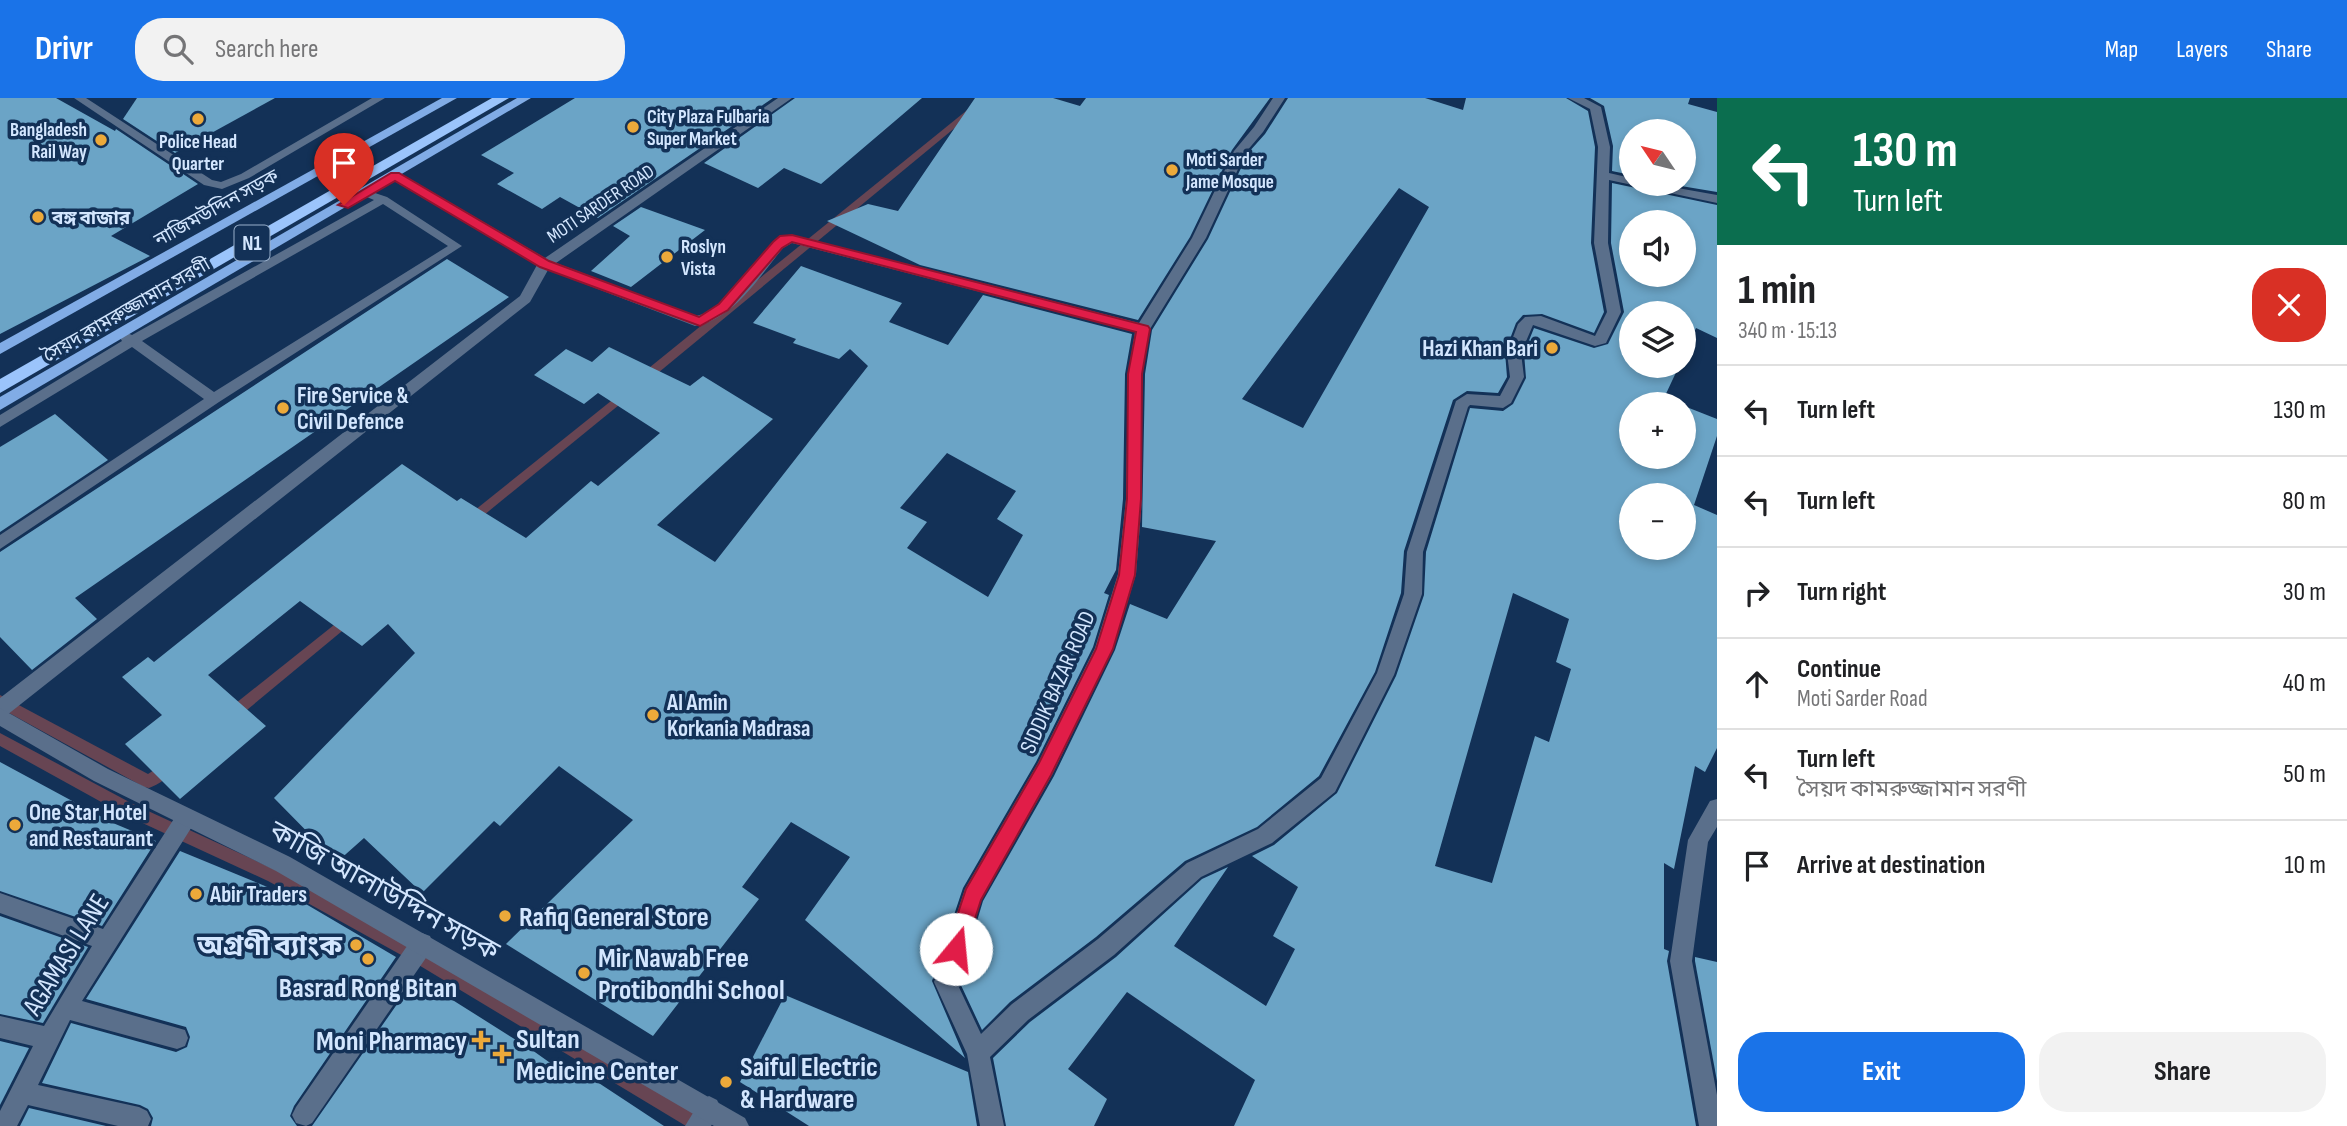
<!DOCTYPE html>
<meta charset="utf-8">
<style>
:root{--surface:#fff;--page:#f2f2f2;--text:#202124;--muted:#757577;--line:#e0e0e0;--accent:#1a73e8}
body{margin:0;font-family:"Sofia Sans Condensed","Noto Sans Bengali",sans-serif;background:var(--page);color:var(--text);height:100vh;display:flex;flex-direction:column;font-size:26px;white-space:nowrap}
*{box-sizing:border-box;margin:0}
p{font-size:23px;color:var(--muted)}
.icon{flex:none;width:38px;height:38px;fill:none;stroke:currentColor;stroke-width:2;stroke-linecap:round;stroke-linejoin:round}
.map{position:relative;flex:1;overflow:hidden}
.side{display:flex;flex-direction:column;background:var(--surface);width:630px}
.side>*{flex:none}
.guide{background:#0b6e4f;color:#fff;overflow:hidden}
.needle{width:46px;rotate:305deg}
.fabs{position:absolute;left:1619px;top:21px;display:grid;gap:14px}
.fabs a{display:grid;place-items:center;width:77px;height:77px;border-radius:50%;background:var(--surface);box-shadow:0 4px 10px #0003;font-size:35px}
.pin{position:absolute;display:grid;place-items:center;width:60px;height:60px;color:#fff;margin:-72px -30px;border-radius:50% 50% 50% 0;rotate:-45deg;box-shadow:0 0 7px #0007}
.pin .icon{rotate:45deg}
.me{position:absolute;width:77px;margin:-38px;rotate:17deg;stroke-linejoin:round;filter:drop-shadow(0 0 5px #0008)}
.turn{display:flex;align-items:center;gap:24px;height:147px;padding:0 21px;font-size:32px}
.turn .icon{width:91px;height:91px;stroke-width:2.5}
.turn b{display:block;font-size:49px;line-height:60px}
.round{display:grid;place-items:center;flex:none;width:74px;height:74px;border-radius:28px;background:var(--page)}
.overview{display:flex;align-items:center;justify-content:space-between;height:119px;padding:0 21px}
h1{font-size:42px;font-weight:700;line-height:52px}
.action{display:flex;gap:14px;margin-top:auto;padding:14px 21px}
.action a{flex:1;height:80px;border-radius:28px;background:var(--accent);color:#fff;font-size:28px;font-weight:700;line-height:80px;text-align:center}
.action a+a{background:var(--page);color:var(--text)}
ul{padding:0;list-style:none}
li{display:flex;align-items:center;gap:21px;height:91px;padding:0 21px;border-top:2px solid var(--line)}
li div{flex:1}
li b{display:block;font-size:26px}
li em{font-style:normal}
header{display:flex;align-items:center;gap:42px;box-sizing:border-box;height:98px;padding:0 35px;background:var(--accent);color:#fff}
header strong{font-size:33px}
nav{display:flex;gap:38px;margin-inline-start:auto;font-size:24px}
.search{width:490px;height:63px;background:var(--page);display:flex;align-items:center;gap:18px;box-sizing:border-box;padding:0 24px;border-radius:28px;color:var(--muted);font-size:26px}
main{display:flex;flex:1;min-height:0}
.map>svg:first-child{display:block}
</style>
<header>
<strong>Drivr</strong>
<div class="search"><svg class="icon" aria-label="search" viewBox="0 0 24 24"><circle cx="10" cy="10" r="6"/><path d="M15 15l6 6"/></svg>Search here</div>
<nav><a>Map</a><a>Layers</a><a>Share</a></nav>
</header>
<main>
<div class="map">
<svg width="1717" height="1028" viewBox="0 0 1717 1028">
<rect width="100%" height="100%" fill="#133157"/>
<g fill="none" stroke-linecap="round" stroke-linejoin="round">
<g fill="#674553" fill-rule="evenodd">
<path d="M982,0H991L647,284H639V278Z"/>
<path d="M626,291L630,292L631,295L630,298L473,426H465L463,423L465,420Z"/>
<path d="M349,515L353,516L355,520L353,524L236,621L231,623L226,621L224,617L226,613Z"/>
<path d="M0,597L148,676L168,663L173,665L175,669C171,678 158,687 149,690L144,689L0,610Z"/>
<path d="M0,635L133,706L278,773L423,855L708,1022L710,1028H686L412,863L268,783L123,716L0,648Z"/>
</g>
</g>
<g fill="#6ba4c6" fill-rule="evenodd">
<path d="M0,0H56L115,33L116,31L198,86L111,138L150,158L0,236Z"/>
<path d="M137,0H275L175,55L123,21Z"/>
<path d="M575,0H773L598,120L560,99L542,111L497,86L514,75L481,57Z"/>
<path d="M795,0H922L821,86L784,70L758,90L704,65Z"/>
<path d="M975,0H1053L1080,8L1086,0H1270L1232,52L1190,139L1138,222L920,167L827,123L868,106L898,113Z"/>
<path d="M1288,0H1425L1463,12L1466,0H1566L1588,13L1595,49L1591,145L1604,214L1594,235L1542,216L1523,217L1516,225L1505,254L1507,279L1498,295L1467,293L1453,302L1404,453L1401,495L1375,574L1319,678L1257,729L1185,763L1096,839L1010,904L982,932L959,883L983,803L1054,678L1115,552L1130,506L1167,521L1216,443L1142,429L1145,276L1152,232L1208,141L1248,55L1265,36ZM1399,90L1429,109L1303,330L1242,301Z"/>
<path d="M1590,0H1690L1688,6L1717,14V94L1669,86H1684V33H1631V77L1612,73L1613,48L1604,8Z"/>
<path d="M1612,85L1717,107V240L1696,230L1684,257V215H1631V268H1679L1664,300L1679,306H1631V359H1684V308L1717,321V338L1694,407L1717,417V650L1705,674L1695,668L1674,771L1664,765V851L1669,853L1667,863L1696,1028H1234L1255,982L1127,894L1068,971L1107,1001L1094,1028H1006L993,960L1030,924L1116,859L1202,781L1228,769L1174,848L1266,908L1295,851L1273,838L1298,789L1252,758L1274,747L1337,695L1396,578L1424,497L1426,454L1470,310L1503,313L1513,306L1526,280L1524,255L1534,230L1594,250L1608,246L1624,214L1611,145ZM1631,124H1684V177H1631ZM1631,397H1684V450H1631ZM1513,495L1569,521L1556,564L1571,571L1549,644L1535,638L1492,785L1435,768Z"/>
<path d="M641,109L705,132L631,189L591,173L630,138L613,128Z"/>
<path d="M447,161L509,199L75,500L97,521L32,572L0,539V454Z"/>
<path d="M801,168L902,205L889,224L948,247L983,197L1132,236L1125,276L1123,401L1116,472L1104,495L1109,497L1093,549L1036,664L963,790L932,883L965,960L805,822L850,759L791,724L742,789L759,801L653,938L506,846L633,722L559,668L500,728L494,723L422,795L364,740L337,764L274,700L415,555L388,526L362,548L300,503L208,577L266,628L180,701L125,646L162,617L122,579L148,559L154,564L402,366L457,403L461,400L526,440L591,383L598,388L660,335L598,295L584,306L534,277L566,251L592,264L609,249L690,288L703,278L773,321L657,427L715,464L868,268L850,251L839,261L793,245L796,241L753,225ZM947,355L1016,393L997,421L1023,437L988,499L907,450L927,424L900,410Z"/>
<path d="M55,316L108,362L0,434V349Z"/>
<path d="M0,664L113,725L156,743L102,828L0,793Z"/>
<path d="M180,753L299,802L396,859L294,1008L290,1018L297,1028H151L153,1020L148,1011L140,1007L42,985L71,925L176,954L187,949L190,939L186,929L86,901Z"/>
<path d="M0,818L88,849L43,925L0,916Z"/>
<path d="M1695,859L1717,864V983L1695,863Z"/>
<path d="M416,879L532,952L570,979L576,970L664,1028H312Z"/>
<path d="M785,897L968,974L977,1028H809L740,984Z"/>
<path d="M0,943L29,950L0,1007Z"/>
<path d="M29,1010L106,1028H20Z"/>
</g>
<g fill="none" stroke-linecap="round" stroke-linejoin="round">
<g fill="#5a6f8b" fill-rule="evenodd">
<path d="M74,0H86L212,82L221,84L241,76L372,0H385L249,80L222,91L204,87Z"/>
<path d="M366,92L387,99L462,148L219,304L0,451V437L204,301L132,249L0,329V317L122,243L119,238L120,235L125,234L132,237L374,102L362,97V93ZM383,106L448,148L214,294L142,243Z"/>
</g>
<g fill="#5a6f8b" fill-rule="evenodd">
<path d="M778,0H792L556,165L696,218C729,212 756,159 780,138L792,137L1139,225L1192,140L1234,53L1254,29L1273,0H1285L1263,34L1246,54L1206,140L1150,231L1142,276V401L1136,476L1113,551L1052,677L981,802L956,883L981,936L1012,906L1098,841L1187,765L1258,731L1321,680L1377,575L1404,496L1407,454L1456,303L1467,296L1500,298L1510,279L1507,255L1518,226L1525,219L1541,218L1595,238L1607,214L1594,145L1598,49L1590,11L1568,0H1584L1601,9L1610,49L1609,75L1631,80V86H1655L1717,97V105L1609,82L1608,145L1621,214L1606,245L1595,248L1533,227L1521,255L1524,279L1511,305L1503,310L1470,307L1468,309L1423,454L1422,496L1394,577L1335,694L1272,745L1201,779L1114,857L1028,922L990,959L1004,1028H980L967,956L934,884L965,791L1038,665L1095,550L1118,476L1126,401L1128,276L1135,234L792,145L783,150C759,179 734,221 695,228L548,172L530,204L7,617L0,619V600L520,198L537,167L391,81V75H399L545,160Z"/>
<path d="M186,710L193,713L196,720L193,727L82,903L185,932L188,940L185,948L177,951L70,922L38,987L139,1009L147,1013L151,1021L148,1028H118L28,1007L17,1028H0V1013L33,948L0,940V918L44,928L92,848L0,815V795L103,831L179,713Z"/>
<path d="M422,835L430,838L433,846L430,854L312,1025L306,1028L296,1025L292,1017L296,1009L414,838Z"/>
<path d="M709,998L717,1002L721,1010L711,1028H685L701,1002Z"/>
</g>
<g fill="#5a6f8b" fill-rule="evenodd">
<path d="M0,610L108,671L290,759L745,1020L749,1028H714L276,773L94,683L0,628Z"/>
<path d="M1717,701V729L1708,744L1692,863L1717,997V1028H1699L1670,863L1688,742L1710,703Z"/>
</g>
<g fill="#81ace6" fill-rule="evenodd">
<path d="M442,0H457L0,256V245Z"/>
<path d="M517,0H531L0,312V299Z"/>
</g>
<path fill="#9bc4fb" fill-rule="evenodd" d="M492,0H509L0,295V281Z"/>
</g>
<path fill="#e11d48" stroke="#92132f" stroke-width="2" d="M391,75H399L549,163L699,219L719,206L773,144L780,138L792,137L1148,228L1150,231L1142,276L1141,401L1135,477L1113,551L1051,677L981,802L963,858L956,861L949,858L946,851L966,791L1039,665L1096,551L1119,477L1127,401L1128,276L1136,234L792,144L782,150L728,212L700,228L540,169L395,83L348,110L338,107Z"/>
<g fill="#eca93a" stroke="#133157" stroke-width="2.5">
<circle cx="198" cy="21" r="7"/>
<circle cx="633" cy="29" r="7"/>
<circle cx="101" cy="42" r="7"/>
<circle cx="1172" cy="72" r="7"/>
<circle cx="38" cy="119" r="7"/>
<circle cx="667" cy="159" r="7"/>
<circle cx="1552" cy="250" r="7"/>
<circle cx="283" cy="310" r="7"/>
<circle cx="653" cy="617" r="7"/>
<circle cx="15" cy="727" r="7"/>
<circle cx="196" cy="796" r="7"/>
<circle cx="505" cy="818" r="7"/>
<circle cx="356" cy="847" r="7"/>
<circle cx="368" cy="861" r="7"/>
<circle cx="584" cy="875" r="7"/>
<path d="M477.5 931.5h7v7h7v7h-7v7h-7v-7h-7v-7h7z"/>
<path d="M498.5 945.5h7v7h7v7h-7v7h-7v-7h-7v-7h7z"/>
<circle cx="726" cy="984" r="7"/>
</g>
<g text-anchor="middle" stroke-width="7" stroke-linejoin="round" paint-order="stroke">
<g font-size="19" font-weight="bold" fill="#d3e6fe" stroke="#133157" text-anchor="start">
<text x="647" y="25">City Plaza Fulbaria<tspan x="647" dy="22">Super Market</tspan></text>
<text x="87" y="38" text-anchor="end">Bangladesh<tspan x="87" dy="22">Rail Way</tspan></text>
<text x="198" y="50" text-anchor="middle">Police Head<tspan x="198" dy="22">Quarter</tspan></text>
<text x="1186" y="68">Moti Sarder<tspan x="1186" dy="22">Jame Mosque</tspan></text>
<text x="52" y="126">বঙ্গ বাজার</text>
<text x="681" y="155">Roslyn<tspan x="681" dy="22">Vista</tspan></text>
</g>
<g font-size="19" fill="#d3e6fe" stroke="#133157">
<text transform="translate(600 105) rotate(-34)" y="7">MOTI SARDER ROAD</text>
<text transform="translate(216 109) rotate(-29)" y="7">নাজিমউদ্দিন সড়ক</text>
<text transform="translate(126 211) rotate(-30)" y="7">সৈয়দ কামরুজ্জামান সরণী</text>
</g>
<rect fill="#133157" stroke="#99b0cc" stroke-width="2" x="234.5" y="127.5" width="35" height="35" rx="5"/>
<g font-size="21" font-weight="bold" fill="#d3e6fe">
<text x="252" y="152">N1</text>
</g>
<g font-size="23" font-weight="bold" fill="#d3e6fe" stroke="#133157" text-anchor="start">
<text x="1538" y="258" text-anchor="end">Hazi Khan Bari</text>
<text x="297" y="305">Fire Service &amp;<tspan x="297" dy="26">Civil Defence</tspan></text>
<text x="667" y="612">Al Amin<tspan x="667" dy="26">Korkania Madrasa</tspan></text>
<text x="29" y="722">One Star Hotel<tspan x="29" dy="26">and Restaurant</tspan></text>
<text x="210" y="804">Abir Traders</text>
</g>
<g font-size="23" fill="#d3e6fe" stroke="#133157">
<text transform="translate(1057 584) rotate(-66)" y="8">SIDDIK BAZAR ROAD</text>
</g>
<g font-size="28" fill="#d3e6fe" stroke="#133157">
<text transform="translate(385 792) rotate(29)" y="10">কাজি আলাউদ্দিন সড়ক</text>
<text transform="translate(65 856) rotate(-58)" y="10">AGAMASI LANE</text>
</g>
<g font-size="28" font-weight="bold" fill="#d3e6fe" stroke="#133157" text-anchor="start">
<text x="519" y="828">Rafiq General Store</text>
<text x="342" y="857" text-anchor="end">অগ্রণী ব্যাংক</text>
<text x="598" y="869">Mir Nawab Free<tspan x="598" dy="32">Protibondhi School</tspan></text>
<text x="368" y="899" text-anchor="middle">Basrad Rong Bitan</text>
<text x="516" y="950">Sultan<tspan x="516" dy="32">Medicine Center</tspan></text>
<text x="467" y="952" text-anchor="end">Moni Pharmacy</text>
<text x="740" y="978">Saiful Electric<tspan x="740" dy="32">&amp; Hardware</tspan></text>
</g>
</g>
</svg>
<div class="fabs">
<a><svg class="needle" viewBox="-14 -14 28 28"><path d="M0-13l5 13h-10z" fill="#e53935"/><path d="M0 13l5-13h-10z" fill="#757577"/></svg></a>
<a><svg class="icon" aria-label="sound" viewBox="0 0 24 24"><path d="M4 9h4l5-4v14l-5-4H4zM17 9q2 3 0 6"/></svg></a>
<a><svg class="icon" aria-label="layers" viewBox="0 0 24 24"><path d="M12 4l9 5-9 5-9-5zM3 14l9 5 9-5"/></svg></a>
<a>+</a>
<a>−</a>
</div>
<div class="pin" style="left:344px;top:107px;background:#d93025"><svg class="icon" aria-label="arrive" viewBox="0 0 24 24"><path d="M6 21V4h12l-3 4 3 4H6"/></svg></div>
<svg class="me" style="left:956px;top:851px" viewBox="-20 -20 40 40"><circle r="19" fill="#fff"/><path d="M0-13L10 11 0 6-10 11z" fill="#e11d48"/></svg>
</div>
<section class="side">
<div class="guide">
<div class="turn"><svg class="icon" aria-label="left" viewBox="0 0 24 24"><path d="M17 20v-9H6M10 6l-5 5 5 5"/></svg><div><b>130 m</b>Turn left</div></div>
</div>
<div class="overview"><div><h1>1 min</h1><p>340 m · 15:13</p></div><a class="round" style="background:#d93025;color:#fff"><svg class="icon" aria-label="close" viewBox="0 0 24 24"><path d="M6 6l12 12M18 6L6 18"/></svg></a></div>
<ul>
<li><svg class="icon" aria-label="left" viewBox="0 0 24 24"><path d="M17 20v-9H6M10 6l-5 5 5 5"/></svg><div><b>Turn left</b></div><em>130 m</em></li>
<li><svg class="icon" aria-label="left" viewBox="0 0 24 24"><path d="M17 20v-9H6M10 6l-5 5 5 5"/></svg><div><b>Turn left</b></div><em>80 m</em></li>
<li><svg class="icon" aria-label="right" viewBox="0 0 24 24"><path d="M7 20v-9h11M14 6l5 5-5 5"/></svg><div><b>Turn right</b></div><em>30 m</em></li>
<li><svg class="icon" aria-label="ahead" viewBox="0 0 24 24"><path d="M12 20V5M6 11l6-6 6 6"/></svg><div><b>Continue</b><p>Moti Sarder Road</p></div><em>40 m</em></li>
<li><svg class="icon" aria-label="left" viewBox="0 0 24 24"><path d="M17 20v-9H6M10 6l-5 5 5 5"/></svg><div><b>Turn left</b><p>সৈয়দ কামরুজ্জামান সরণী</p></div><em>50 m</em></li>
<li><svg class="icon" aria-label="arrive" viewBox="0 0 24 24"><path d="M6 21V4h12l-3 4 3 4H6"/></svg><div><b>Arrive at destination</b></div><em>10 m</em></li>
</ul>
<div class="action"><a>Exit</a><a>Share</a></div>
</section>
</main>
